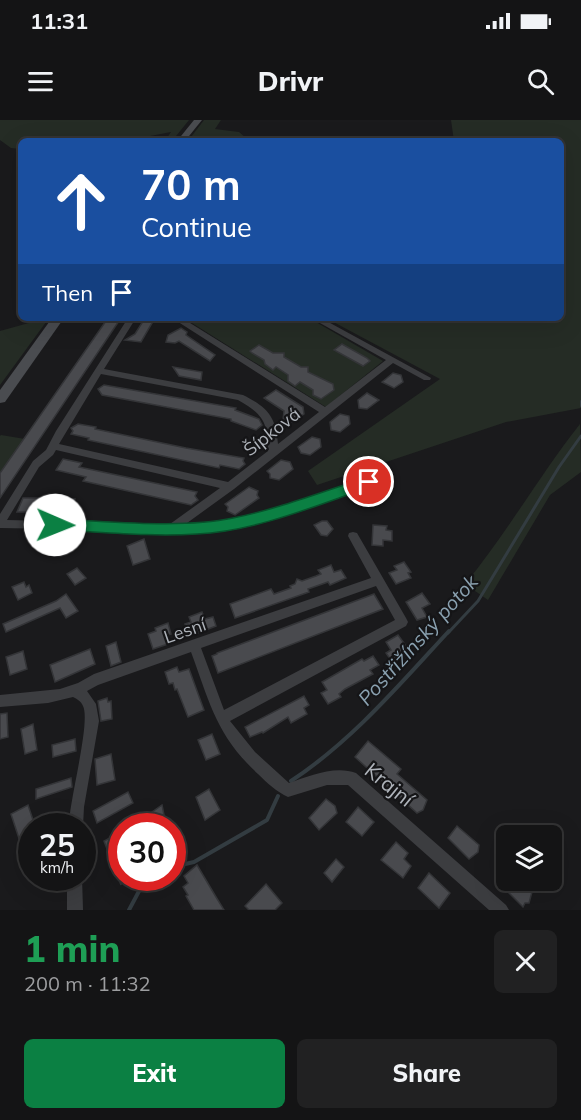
<!DOCTYPE html>
<meta charset="utf-8">
<style>
:root{--surface:#141415;--page:#212122;--text:#f1f3f6;--muted:#9d9ea0;--line:#333334;--accent:#0b8043}
body{margin:0;font-family:Mulish,sans-serif;background:var(--page);color:var(--text);height:100vh;display:flex;flex-direction:column;font-size:22px;white-space:nowrap}
*{box-sizing:border-box;margin:0}
p{font-size:20px;color:var(--muted)}
.icon{flex:none;width:33px;height:33px;fill:none;stroke:currentColor;stroke-width:2;stroke-linecap:round;stroke-linejoin:round}
.map{position:relative;height:790px;overflow:hidden}
.details{display:flex;flex-direction:column;background:var(--surface);flex:1}
.details>*{flex:none}
.top-card{position:absolute;left:18px;top:18px;width:546px;height:183px;border-radius:9px;box-shadow:0 6px 24px #0002,0 0 0 2px var(--line);background:#1a4fa0;color:#fff;overflow:hidden}
.buttons{position:absolute;left:496px;top:705px;display:grid;gap:12px}
.buttons a{display:grid;place-items:center;width:66px;height:66px;border-radius:9px;background:var(--surface);box-shadow:0 6px 24px #0002,0 0 0 2px var(--line);font-size:30px}
.speed{position:absolute;left:18px;top:693px;display:flex;gap:12px;font-size:30px;font-weight:700;text-align:center}
.speed>*{display:grid;place-content:center;width:78px;height:78px;border-radius:50%;background:var(--surface);box-shadow:0 6px 24px #0002,0 0 0 2px var(--line);line-height:1}
.speed small{font-size:15px;font-weight:400}
.speed .limit{border:9px solid #d22;background:#fff;color:#111}
.pin{position:absolute;display:grid;place-items:center;width:51px;height:51px;color:#fff;margin:-26px;border:3px solid #fff;border-radius:50%;box-shadow:0 2px 6px #0007}
.me{position:absolute;width:66px;margin:-33px;rotate:91deg;stroke-linejoin:round;filter:drop-shadow(0 0 4px #0008)}
.turn{display:flex;align-items:center;gap:21px;height:126px;padding:0 24px;font-size:27px}
.turn .icon{width:78px;height:78px;stroke-width:2.5}
.turn b{display:block;font-size:42px;line-height:51px}
.then{display:flex;align-items:center;height:57px;padding:0 24px;background:#0003;gap:12px;font-size:22px}
.round{display:grid;place-items:center;flex:none;width:63px;height:63px;border-radius:9px;background:var(--page)}
.headline{display:flex;align-items:center;justify-content:space-between;height:102px;padding:0 24px}
h1{font-size:36px;font-weight:800;line-height:45px;color:#1e9e55}
.action{display:flex;gap:12px;margin-top:auto;padding:12px 24px}
.action a{flex:1;height:69px;border-radius:9px;background:var(--accent);color:#fff;font-size:24px;font-weight:800;line-height:69px;text-align:center}
.action a+a{background:var(--page);color:var(--text)}
.status{display:flex;justify-content:space-between;align-items:center;height:42px;padding:0 30px;background:var(--surface);direction:ltr}
.status svg{height:16px;fill:currentColor}
header{display:flex;justify-content:space-between;align-items:center;height:78px;padding:0 24px;background:var(--surface);font-size:27px;font-weight:800}
.map>svg:first-child{display:block}
</style>
<div class="status"><b>11:31</b><svg viewBox="0 0 49 12"><path d="M0 12V9h3v3zM5 12V6h3v6zM10 12V3h3v9zM15 12V0h3v12zM26 1h20v11H26zM47 4h2v5h-2z"/></svg></div>
<header><svg class="icon" aria-label="menu" viewBox="0 0 24 24"><path d="M4 6h16M4 12h16M4 18h16"/></svg>Drivr<svg class="icon" aria-label="search" viewBox="0 0 24 24"><circle cx="10" cy="10" r="6"/><path d="M15 15l6 6"/></svg></header>
<div class="map">
<svg width="581" height="790" viewBox="0 0 581 790">
<rect width="100%" height="100%" fill="#1a1a1c"/>
<g fill="#252c25">
<path d="M0,0H189L172,21H165L171,12L124,21H21V29L11,28L0,20Z"/>
<path d="M204,0H221L215,9L239,12L246,18L259,21H188Z"/>
<path d="M451,0H581V288L506,302L317,365L308,351L440,259L326,198H561V21H454Z"/>
<path d="M38,198H49L0,265V211L36,201Z"/>
<path d="M184,198H309L383,241L326,287Z"/>
<path d="M580,304L581,352L550,375L488,480L465,464C507,413 539,356 580,304Z"/>
<path d="M1,315L25,319L0,353V316Z"/>
</g>
<g fill="none" stroke-linecap="round" stroke-linejoin="round">
<path stroke="#333c41" stroke-width="2" d="M581,281V286"/>
<path stroke="#333c41" stroke-width="3" d="M448,513L478,481L559,347L581,316"/>
<g stroke="#333c41" stroke-width="4">
<path d="M291,661C352,621 400,564 449,511"/>
<path d="M172,747L194,742L267,700L278,676"/>
<path d="M129,790L146,758"/>
</g>
</g>
<g fill="#494a4e" stroke="#343538" stroke-width="1.5">
<path d="M108,198H121L0,378V353Z"/>
<path d="M145,198H155L141,222L125,220L135,214Z"/>
<path d="M181,208L187,212L186,215L215,235L210,241L179,221L175,223L166,222L168,215Z"/>
<path d="M342,224L367,238L370,241L363,246L334,230Z"/>
<path d="M259,225L273,233H284V237L301,247H308V252L333,264L334,270L321,279L313,275V270L300,262L295,266L288,261V255L276,247L273,250L265,244L264,240L252,233L250,231Z"/>
<path d="M173,247L202,252L201,260L179,256Z"/>
<path d="M393,253L401,255L403,262L394,268L382,262Z"/>
<path d="M104,265L236,288L235,290L259,299L262,305L256,310L231,301V299L102,275L98,269Z"/>
<path d="M276,270L303,287L304,294L292,302L283,300L284,291L264,278Z"/>
<path d="M367,273L379,280L367,289L359,288L358,280Z"/>
<path d="M340,294L349,296L350,304L340,312L331,310L330,302Z"/>
<path d="M78,304L96,307L95,309L186,328L244,338L243,341L245,344L239,349L220,345L219,348L88,320L89,318L71,314L73,311L71,308Z"/>
<path d="M312,317L320,319L321,327L310,335L301,333L298,327Z"/>
<path d="M63,339L82,343L79,347L197,372L195,376L198,380L191,385L83,361L86,357L56,350Z"/>
<path d="M281,340L290,342L293,349L279,360L270,358V354L267,351Z"/>
<path d="M249,367L258,371L257,375L259,378L235,395L227,391L228,387L225,384Z"/>
<path d="M23,378H64L75,379L71,392H17Z"/>
<path d="M322,401H327L333,409L327,416L321,415L314,405Z"/>
<path d="M373,405L387,406L386,410L392,411V421L383,420V426L372,425Z"/>
<path d="M144,419L150,439L133,445L127,426Z"/>
<path d="M404,442L411,452L408,453L411,458L396,464L389,453L397,450L394,446Z"/>
<path d="M331,445L334,452L341,450L346,458L330,465L328,462L308,469L309,472L235,498L230,484L271,469L274,474L291,468L290,466L295,464L297,459L302,461L316,456L321,454L318,450Z"/>
<path d="M77,448L86,458L75,465L67,454Z"/>
<path d="M24,462L26,467L29,465L32,473L18,480L12,467Z"/>
<path d="M422,473L430,484L422,488L427,497L417,500L406,482Z"/>
<path d="M66,474L78,491L66,498L60,488L6,512L3,504L56,481Z"/>
<path d="M374,474L383,489L218,553L212,536L217,534V533Z"/>
<path d="M202,492L205,499L213,497L216,506L198,513L197,510L188,513L185,504L191,502L189,497Z"/>
<path d="M168,503L171,514L165,516L168,524L153,529L148,514L156,511L155,508Z"/>
<path d="M398,515L409,530L403,533L405,536L393,543L386,533L391,530L386,522Z"/>
<path d="M116,522L121,542L111,546L106,526Z"/>
<path d="M90,529L95,544L55,562L50,545Z"/>
<path d="M23,531L27,549L10,555L6,537Z"/>
<path d="M373,536L379,545L370,550L373,554L345,569L339,574L341,577L328,584L321,573L327,570L322,562L362,539L364,541Z"/>
<path d="M177,547L179,552L189,549L204,590L188,597L177,569L175,570L173,563L169,564L165,552Z"/>
<path d="M304,576L309,585L304,588L307,594L291,603L288,597L263,613L262,612L250,617L245,607Z"/>
<path d="M107,578L108,582L111,581L112,599L101,601L98,581Z"/>
<path d="M7,593L8,617L0,619V594Z"/>
<path d="M33,604L37,630L25,634L21,609Z"/>
<path d="M212,614L220,634L206,640L198,620Z"/>
<path d="M75,619L76,631L53,637L52,625Z"/>
<path d="M368,621L401,649L397,654L427,680L423,690L417,693L355,637Z"/>
<path d="M111,634L115,660L97,665L95,639Z"/>
<path d="M71,658L72,667L36,679V669Z"/>
<path d="M209,669L220,690L205,700L196,677Z"/>
<path d="M128,672L133,683L97,703L93,691Z"/>
<path d="M326,679L335,686L337,693L319,710L309,698Z"/>
<path d="M28,685L35,706H32V749H29L11,694Z"/>
<path d="M162,685L164,695L149,705L145,697Z"/>
<path d="M358,687L374,702L362,716L346,702Z"/>
<path d="M457,706L479,725L478,732L469,739L448,718Z"/>
<path d="M117,714L122,726L121,765L104,721Z"/>
<path d="M396,722L408,733L404,739L411,746L403,758L381,740Z"/>
<path d="M336,739L344,747L332,762L324,753Z"/>
<path d="M197,745L216,777L224,790H194L186,776L188,775L183,767L188,763L184,756Z"/>
<path d="M429,753L450,773L439,788L418,768Z"/>
<path d="M496,760H519L532,772L529,783H525L523,787Z"/>
<path d="M266,764L282,783L275,790H249L245,786Z"/>
</g>
<g fill="none" stroke-linecap="round" stroke-linejoin="round">
<path stroke="#3c3d40" stroke-width="5" d="M173,408C242,407 305,385 369,362"/>
<g fill="#3c3d40" fill-rule="evenodd">
<path d="M128,198H136L104,249L243,275C267,287 276,296 278,324L319,292L172,198H182L325,287L386,240L311,198H321L431,258L430,260H424L393,243L234,369L176,411L0,408V394L33,341L46,330L56,311ZM101,254L238,280C263,294 268,302 268,331L228,362L59,324ZM56,330L220,368L170,404L7,400L39,347L53,335Z"/>
<path d="M353,412L357,413L406,498L408,502L406,506L230,601L255,632L289,663C309,656 335,645 356,653L506,785L509,790H489L348,665H327L288,677C277,672 267,663 258,654C216,615 210,583 191,532L98,565L87,571L96,584L99,601L84,687L83,706L82,708L69,706C69,681 91,602 83,586C81,581 77,579 73,577L48,583L0,587V575L60,569L78,563L94,554L371,458L348,416L349,413ZM376,466L395,500L224,590L201,528Z"/>
<path d="M67,758H82L83,790H67Z"/>
</g>
<g fill="#4a4c50" fill-rule="evenodd">
<path d="M194,0H202L185,21H177Z"/>
<path d="M52,198H64L5,282L0,283V270Z"/>
</g>
</g>
<path fill="#0b8043" stroke="#07532c" stroke-width="1.5" d="M369,357L373,359L375,362L373,366C317,385 257,411 197,414C150,417 102,412 55,410L48,405L55,399C109,401 181,409 233,398C279,389 323,371 369,357Z"/>
<g text-anchor="middle" stroke-width="4.5" stroke-linejoin="round" paint-order="stroke">
<g font-size="18" fill="#aeb3ba" stroke="#151517">
<text transform="translate(272 312) rotate(-38)" y="6">Šípková</text>
<text transform="translate(185 511) rotate(-19)" y="6">Lesní</text>
</g>
<g font-size="20" font-style="italic" fill="#8aa1b0" stroke="#151517">
<text transform="translate(418 520) rotate(-48)" y="7">Postřižínský potok</text>
</g>
<g font-size="21" fill="#aeb3ba" stroke="#151517">
<text transform="translate(389 665) rotate(39)" y="7">Krajní</text>
</g>
</g>
</svg>
<div class="buttons">
<a><svg class="icon" aria-label="layers" viewBox="0 0 24 24"><path d="M12 4l9 5-9 5-9-5zM3 14l9 5 9-5"/></svg></a>
</div>
<div class="speed"><div>25<small>km/h</small></div><div class="limit">30</div></div>
<div class="pin" style="left:369px;top:362px;background:#d93025"><svg class="icon" aria-label="arrive" viewBox="0 0 24 24"><path d="M6 21V4h12l-3 4 3 4H6"/></svg></div>
<svg class="me" style="left:55px;top:405px" viewBox="-20 -20 40 40"><circle r="19" fill="#fff"/><path d="M0-13L10 11 0 6-10 11z" fill="#0b8043"/></svg>
<div class="top-card">
<div class="turn"><svg class="icon" aria-label="ahead" viewBox="0 0 24 24"><path d="M12 20V5M6 11l6-6 6 6"/></svg><div><b>70 m</b>Continue</div></div>
<div class="then">Then<svg class="icon" aria-label="arrive" viewBox="0 0 24 24"><path d="M6 21V4h12l-3 4 3 4H6"/></svg></div>
</div>
</div>
<section class="details">
<div class="headline"><div><h1>1 min</h1><p>200 m · 11:32</p></div><a class="round"><svg class="icon" aria-label="close" viewBox="0 0 24 24"><path d="M6 6l12 12M18 6L6 18"/></svg></a></div>
<div class="action"><a>Exit</a><a>Share</a></div>
</section>
